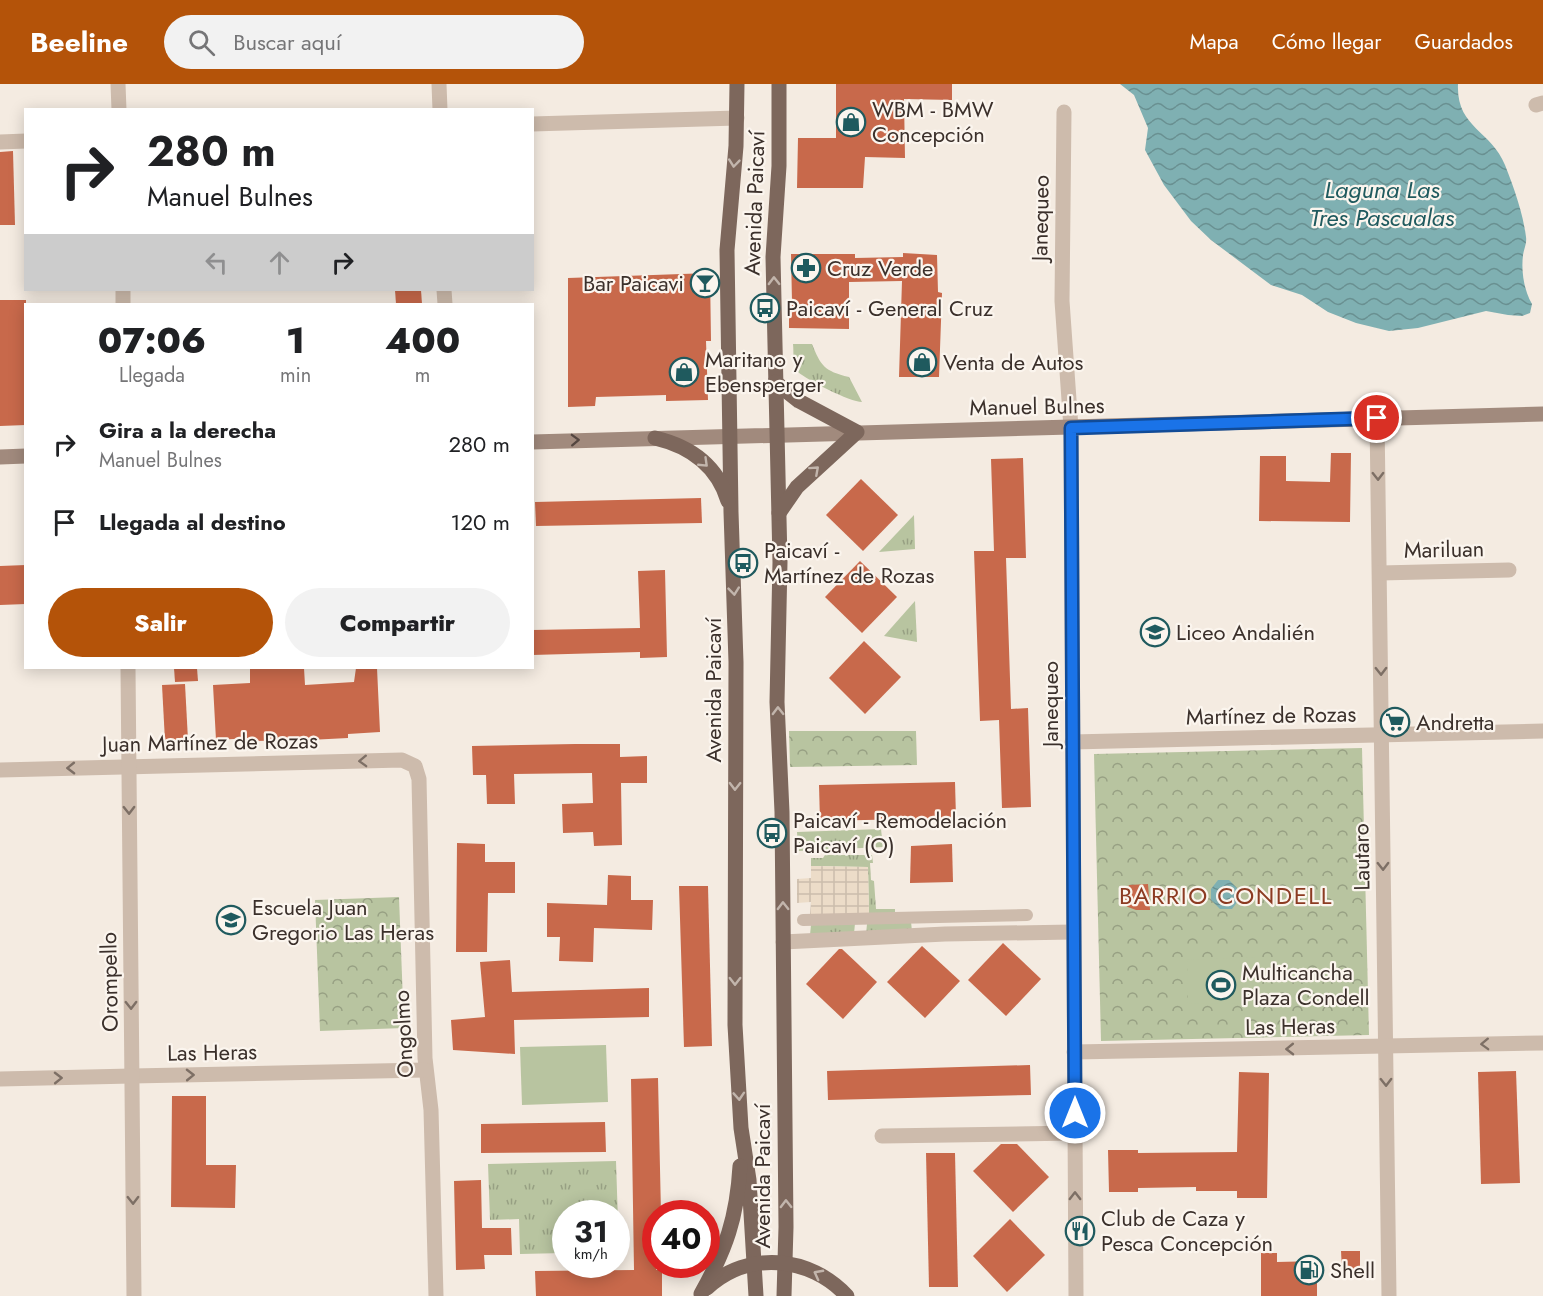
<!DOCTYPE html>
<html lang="es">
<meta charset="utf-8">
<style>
:root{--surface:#fff;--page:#f2f2f2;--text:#202124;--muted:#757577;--accent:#b45309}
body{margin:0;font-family:Jost,sans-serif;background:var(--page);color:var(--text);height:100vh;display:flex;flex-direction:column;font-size:22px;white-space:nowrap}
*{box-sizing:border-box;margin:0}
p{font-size:20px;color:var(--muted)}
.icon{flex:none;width:33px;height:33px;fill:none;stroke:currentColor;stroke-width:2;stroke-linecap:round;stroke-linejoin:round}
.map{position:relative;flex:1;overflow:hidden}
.drawer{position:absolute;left:24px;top:219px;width:510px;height:366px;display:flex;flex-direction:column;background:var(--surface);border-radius:0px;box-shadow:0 3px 15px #0003}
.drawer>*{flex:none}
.banner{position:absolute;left:24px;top:24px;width:510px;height:183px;border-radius:0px;box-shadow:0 3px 15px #0003;background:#fff;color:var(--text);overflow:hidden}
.speed{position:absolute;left:552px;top:1116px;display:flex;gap:12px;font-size:30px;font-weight:700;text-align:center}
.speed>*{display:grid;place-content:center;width:78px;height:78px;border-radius:50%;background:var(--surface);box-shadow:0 3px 15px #0003;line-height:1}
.speed small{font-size:15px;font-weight:400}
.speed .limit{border:9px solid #d22;background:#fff;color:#111}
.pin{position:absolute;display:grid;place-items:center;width:51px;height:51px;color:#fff;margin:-26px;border:3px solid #fff;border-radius:50%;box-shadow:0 2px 6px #0007}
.me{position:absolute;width:66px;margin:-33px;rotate:0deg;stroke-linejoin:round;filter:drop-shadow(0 0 4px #0008)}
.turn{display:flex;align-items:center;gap:21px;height:126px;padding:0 24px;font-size:27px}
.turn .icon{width:78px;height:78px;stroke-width:2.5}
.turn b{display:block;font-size:42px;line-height:51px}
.lanes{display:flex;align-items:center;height:57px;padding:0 24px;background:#0003;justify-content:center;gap:30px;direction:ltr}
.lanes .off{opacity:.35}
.eta{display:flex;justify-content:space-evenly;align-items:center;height:102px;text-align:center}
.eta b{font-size:36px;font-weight:800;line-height:42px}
.primary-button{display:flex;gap:12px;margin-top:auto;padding:12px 24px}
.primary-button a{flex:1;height:69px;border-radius:36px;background:var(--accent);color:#fff;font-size:24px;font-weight:800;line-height:69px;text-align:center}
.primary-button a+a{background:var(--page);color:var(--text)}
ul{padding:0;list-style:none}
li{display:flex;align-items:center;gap:18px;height:78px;padding:0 24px}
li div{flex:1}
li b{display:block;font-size:22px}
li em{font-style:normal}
header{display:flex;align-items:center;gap:36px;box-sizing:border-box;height:84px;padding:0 30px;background:var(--accent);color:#fff}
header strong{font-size:28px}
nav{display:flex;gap:33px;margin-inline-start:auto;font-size:21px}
.search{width:420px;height:54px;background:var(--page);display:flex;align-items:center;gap:15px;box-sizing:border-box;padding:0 21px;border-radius:33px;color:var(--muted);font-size:22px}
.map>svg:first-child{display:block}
</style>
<header>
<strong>Beeline</strong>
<div class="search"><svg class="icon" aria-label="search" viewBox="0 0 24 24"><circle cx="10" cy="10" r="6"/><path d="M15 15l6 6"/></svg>Buscar aquí</div>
<nav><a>Mapa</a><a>Cómo llegar</a><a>Guardados</a></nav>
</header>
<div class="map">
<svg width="1543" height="1212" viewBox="0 0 1543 1212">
<defs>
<pattern id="grass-tufts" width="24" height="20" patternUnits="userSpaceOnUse" patternTransform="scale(1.5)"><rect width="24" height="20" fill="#b8c4a0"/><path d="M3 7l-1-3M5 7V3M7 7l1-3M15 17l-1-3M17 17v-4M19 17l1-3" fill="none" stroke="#97a083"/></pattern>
<pattern id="park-crowns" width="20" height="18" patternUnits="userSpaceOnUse" patternTransform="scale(1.5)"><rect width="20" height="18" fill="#b8c4a0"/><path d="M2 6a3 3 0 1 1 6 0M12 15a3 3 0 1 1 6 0" fill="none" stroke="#97a083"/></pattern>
<pattern id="plaza-grid" width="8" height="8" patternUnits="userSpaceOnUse" patternTransform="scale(1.5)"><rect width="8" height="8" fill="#ecdcc8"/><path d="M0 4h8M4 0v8" fill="none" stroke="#cbbdac"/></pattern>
<pattern id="water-waves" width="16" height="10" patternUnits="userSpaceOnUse" patternTransform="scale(1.5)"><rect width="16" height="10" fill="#7fb0b2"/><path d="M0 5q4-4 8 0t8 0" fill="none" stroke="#699091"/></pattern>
</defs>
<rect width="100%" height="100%" fill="#f4ebe1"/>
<g fill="url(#grass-tufts)">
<path d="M793,260H812C821,282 824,287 849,293L862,318C850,318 807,296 798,288C792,281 794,269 793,260Z"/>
<path d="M914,431L915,465L879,468Z"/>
<path d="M915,517L917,558L884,552Z"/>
<path d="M881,745L883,763L798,767L797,748Z"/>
<path d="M825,771H872L873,779H870L871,796L874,797L876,825H895V830L869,831L868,783L811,782V774H823Z"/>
<path d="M911,837L912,848L866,850L867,840Z"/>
<path d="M855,839L854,850L810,851L811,841Z"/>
<path d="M616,1077L619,1168H617L616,1130H566L565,1169L520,1170L519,1135L490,1136L488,1080Z"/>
</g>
<g fill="url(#park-crowns)">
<path d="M789,647H916L917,681L790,683Z"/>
<path d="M1362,664L1369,951L1101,957L1094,670Z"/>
<path d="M399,813L404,944L320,947L315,816Z"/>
</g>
<g fill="#b8c4a0">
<path d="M1254,873L1256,919L1188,920L1187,876Z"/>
<path d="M606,961L608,1018L522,1021L520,963Z"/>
</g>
<path fill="url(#plaza-grid)" d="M811,782L868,783L869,831L810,830L811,818L797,819V795L811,794Z"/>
<g fill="url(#water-waves)">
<path d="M1120,0H1458C1456,44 1491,46 1505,81C1514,104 1523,129 1526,153C1527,159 1524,165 1523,171C1521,188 1524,206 1532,220L1530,229L1522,232L1508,231L1486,227L1418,244L1389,247L1356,239L1328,228L1302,211L1271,201L1211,156L1191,137L1164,101L1145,66L1148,44L1134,11Z"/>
<path d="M1218,796H1229L1237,804L1238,817L1232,825H1220L1211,816V805Z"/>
</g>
<g fill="#c8694b">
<path d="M836,0H952V16L904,15L905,74L865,73L863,104H797L798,54H836Z"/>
<path d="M13,67L15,141H0V68Z"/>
<path d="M903,169L937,171L938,208L942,209L939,293H899L902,197L849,198V245L789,244V218H792L791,170H855V174L903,173Z"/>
<path d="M710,189L711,257H706L708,316L666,317V311L596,313L595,322L568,323V194Z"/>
<path d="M395,206H421L422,220H396Z"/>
<path d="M0,216H26V341L0,342Z"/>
<path d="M1331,369H1351L1350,438L1259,437L1260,372H1286V397L1330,398Z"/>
<path d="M1023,374L1026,474H1006L1011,625L1028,624L1031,723L1002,724L999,636L980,637L974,467H994L991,375Z"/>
<path d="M861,395L898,431L863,467L826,431Z"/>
<path d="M701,414L702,439L536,442L535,418Z"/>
<path d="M860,477L897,513L862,549L825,513Z"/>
<path d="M26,481V520L0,521V482Z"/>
<path d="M665,486L667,573L640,574V568L532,571V546L640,544L638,487Z"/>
<path d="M864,557L901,593L865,630L829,594Z"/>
<path d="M174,584H197L198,597L175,598Z"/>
<path d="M250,584H304L305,601L354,598L356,584H377L380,648L348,650V654L309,656L251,657V654L216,656L213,601L250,599Z"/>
<path d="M185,600L188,656L165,657L162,601Z"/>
<path d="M575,660H620V673L647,672V699H621L622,761L594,762L593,748L563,749L562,720L593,719L592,689L514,690L515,720H487L486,691H473L472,662Z"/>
<path d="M955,698L956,734L820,737L819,701Z"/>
<path d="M457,759L485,760V778H515V809H488L487,868H456Z"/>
<path d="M952,760L953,798L910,799L911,762Z"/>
<path d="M608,791L631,792V816H653L652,846L594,844L593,878L559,877L560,853H547V819L607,821Z"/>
<path d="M1148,800L1150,826H1136L1128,823L1125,821L1124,813L1129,801Z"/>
<path d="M679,802H708L712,962L684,963Z"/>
<path d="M1003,859L1041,895L1006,932L968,896Z"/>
<path d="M922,862L960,897L925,934L887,898Z"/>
<path d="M839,865H842L877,898L843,935L806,900Z"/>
<path d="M510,876L512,908L649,904V933L514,936L515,970L453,966L451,936L485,933L480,878Z"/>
<path d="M1030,981L1031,1011L828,1016L827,987Z"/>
<path d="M1516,987L1520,1099L1481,1100L1478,988Z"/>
<path d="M1239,988L1269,989L1267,1114H1237V1107H1196V1103L1138,1104V1108H1109L1108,1066H1138V1069L1237,1068Z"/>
<path d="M658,994L661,1130H656V1186L662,1185V1212H536L535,1187L634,1186L631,995Z"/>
<path d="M172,1012H206V1081H236L235,1124L171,1123Z"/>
<path d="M605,1038L606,1068L481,1069V1040Z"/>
<path d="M1001,1060H1017L1049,1093L1013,1128L973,1087Z"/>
<path d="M926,1069H955L958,1203H929Z"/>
<path d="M481,1096L482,1144H511L512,1171H484L485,1185L456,1186L454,1097Z"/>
<path d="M1010,1135L1045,1171L1007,1208L973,1172Z"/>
<path d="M1341,1167H1360V1186H1342Z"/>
<path d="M1261,1169H1277V1178L1317,1177V1212H1261Z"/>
</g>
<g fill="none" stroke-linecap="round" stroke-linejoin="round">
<path stroke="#cdbbac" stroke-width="12" d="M803,836L1027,831"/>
<g stroke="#cdbbac" stroke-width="15">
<path d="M439,0L440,26"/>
<path d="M1536,21L1543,19"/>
<path d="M1064,28L1062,217L1071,344"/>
<path d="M532,40L737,34"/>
<path d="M0,58L26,57"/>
<path d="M444,206L445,220"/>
<path d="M1377,334L1389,1212"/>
<path d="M1380,489L1509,486"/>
<path d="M1072,658L1543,647"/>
<path d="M0,686L402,676L415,682L419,695L425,974L431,1026L436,1212"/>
<path d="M783,858L945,850L1073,848"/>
<path d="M132,992L425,986"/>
<path d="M882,1052L1075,1049"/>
</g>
<g stroke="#cdbbac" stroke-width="15">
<path d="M118,0L119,26"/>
<path d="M123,206V220"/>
<path d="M1071,344L1076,1212"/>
<path d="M128,584L134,1212"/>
<path d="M1074,968L1543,959"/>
<path d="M0,995L132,992"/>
</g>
<g stroke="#a18a7d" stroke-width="15">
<path d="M532,358L1543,330"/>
<path d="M0,373L26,372"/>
</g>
<g stroke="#7d675c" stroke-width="15">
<path d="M737,0L736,62L727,166L731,428L736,578L735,941L741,1044L749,1096L756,1212"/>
<path d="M779,0V82L773,173L780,478L777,618L782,728L786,1143L784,1212"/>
<path d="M775,298L799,317L857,348L797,403L779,429"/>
<path d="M655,354C689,362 717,381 728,417"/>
<path d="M707,1204C748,1166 810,1172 847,1212"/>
<path d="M701,1210C726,1165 737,1134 740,1082"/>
</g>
</g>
<defs><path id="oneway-chevron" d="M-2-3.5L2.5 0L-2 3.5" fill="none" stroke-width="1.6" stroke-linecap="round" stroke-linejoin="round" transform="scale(1.5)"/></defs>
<g stroke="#c2b5ac">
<use href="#oneway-chevron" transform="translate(734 79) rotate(96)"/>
<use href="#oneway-chevron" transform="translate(774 197) rotate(-91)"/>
<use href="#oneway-chevron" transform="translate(704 379) rotate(44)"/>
<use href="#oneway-chevron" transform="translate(815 386) rotate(-42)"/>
<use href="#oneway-chevron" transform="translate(734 507) rotate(84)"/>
<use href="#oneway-chevron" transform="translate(778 627) rotate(-91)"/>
<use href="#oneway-chevron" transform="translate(735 702) rotate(91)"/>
<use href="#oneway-chevron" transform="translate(783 822) rotate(-91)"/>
<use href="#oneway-chevron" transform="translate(735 897) rotate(90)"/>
<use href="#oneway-chevron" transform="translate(739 1012) rotate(86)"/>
<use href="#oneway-chevron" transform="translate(786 1120) rotate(-91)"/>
<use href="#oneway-chevron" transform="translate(818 1190) rotate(-152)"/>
</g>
<use stroke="#544640" href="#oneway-chevron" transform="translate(575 356) rotate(-2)"/>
<g stroke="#7d6f65">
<use href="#oneway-chevron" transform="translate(1378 392) rotate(89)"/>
<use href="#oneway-chevron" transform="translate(1381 587) rotate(89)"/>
<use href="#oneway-chevron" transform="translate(363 677) rotate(178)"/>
<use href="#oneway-chevron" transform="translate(71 684) rotate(179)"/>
<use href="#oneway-chevron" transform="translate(129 726) rotate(89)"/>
<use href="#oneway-chevron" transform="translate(1383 782) rotate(89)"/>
<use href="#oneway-chevron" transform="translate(131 921) rotate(89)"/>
<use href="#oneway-chevron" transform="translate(1485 960) rotate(178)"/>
<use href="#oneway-chevron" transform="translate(1290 965) rotate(179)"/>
<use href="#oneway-chevron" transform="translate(190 991) rotate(-1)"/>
<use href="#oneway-chevron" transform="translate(58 994) rotate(-1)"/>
<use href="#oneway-chevron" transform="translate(1386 998) rotate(89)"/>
<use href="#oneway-chevron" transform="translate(1075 1112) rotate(-90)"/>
<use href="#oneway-chevron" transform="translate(133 1116) rotate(89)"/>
</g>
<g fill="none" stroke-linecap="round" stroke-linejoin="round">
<g stroke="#114b97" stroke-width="15">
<path id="route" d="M1075,1029L1071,344L1377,334"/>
</g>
<use href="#route" stroke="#1a73e8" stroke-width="10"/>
</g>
<defs>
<g id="shop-ring" transform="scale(1.5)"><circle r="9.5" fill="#fbf5ee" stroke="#1f5a5e" stroke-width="1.5"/><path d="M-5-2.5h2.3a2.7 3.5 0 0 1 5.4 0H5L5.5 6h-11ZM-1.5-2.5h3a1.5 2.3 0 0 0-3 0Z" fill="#1f5a5e"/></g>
<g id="pharmacy-ring" transform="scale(1.5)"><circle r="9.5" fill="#fbf5ee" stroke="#1f5a5e" stroke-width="1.5"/><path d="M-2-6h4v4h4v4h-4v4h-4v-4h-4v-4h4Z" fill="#1f5a5e"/></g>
<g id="bar-ring" transform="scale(1.5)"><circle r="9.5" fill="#fbf5ee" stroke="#1f5a5e" stroke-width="1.5"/><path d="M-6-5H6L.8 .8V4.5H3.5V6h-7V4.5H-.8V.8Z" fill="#1f5a5e"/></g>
<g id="bus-ring" transform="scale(1.5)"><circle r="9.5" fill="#fbf5ee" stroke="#1f5a5e" stroke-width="1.5"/><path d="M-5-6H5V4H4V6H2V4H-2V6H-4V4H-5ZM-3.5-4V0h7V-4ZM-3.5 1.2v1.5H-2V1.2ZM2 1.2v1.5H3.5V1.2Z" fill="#1f5a5e"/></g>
<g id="school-ring" transform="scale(1.5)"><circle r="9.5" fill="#fbf5ee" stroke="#1f5a5e" stroke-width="1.5"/><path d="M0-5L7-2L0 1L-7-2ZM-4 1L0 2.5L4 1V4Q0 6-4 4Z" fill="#1f5a5e"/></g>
<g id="supermarket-ring" transform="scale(1.5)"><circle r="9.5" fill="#fbf5ee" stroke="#1f5a5e" stroke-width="1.5"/><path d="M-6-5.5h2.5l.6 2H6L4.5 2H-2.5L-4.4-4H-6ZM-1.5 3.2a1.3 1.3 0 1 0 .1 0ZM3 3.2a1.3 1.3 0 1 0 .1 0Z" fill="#1f5a5e"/></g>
<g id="stadium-ring" transform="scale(1.5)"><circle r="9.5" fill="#fbf5ee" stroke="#1f5a5e" stroke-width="1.5"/><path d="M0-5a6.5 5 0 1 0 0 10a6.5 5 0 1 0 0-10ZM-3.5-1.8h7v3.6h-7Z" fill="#1f5a5e"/></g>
<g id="restaurant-ring" transform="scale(1.5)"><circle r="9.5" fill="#fbf5ee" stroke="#1f5a5e" stroke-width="1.5"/><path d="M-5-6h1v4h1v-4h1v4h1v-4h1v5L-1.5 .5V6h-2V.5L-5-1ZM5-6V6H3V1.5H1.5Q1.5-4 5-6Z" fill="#1f5a5e"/></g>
<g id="fuel-ring" transform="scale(1.5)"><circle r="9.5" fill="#fbf5ee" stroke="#1f5a5e" stroke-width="1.5"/><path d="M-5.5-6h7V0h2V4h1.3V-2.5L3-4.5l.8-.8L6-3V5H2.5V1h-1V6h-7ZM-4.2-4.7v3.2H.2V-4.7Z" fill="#1f5a5e"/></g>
</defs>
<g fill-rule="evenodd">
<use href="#shop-ring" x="851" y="38"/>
<use href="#pharmacy-ring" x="806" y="184"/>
<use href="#bar-ring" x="705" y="199"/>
<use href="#bus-ring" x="765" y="224"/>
<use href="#shop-ring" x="922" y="278"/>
<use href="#shop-ring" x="684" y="288"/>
<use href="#bus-ring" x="743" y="479"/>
<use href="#school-ring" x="1155" y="548"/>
<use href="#supermarket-ring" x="1395" y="638"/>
<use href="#bus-ring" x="772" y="749"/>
<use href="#school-ring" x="231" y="836"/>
<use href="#stadium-ring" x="1221" y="901"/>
<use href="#restaurant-ring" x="1080" y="1147"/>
<use href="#fuel-ring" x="1309" y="1186"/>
</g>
<g text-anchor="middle" stroke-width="4.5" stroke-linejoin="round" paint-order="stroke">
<g font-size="22" fill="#3b302b" stroke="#fbf5ee" text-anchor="start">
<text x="872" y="33">WBM - BMW<tspan x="872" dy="25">Concepción</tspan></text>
<text x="827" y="192">Cruz Verde</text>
<text x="684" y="207" text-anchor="end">Bar Paicavi</text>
<text x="786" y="232">Paicaví - General Cruz</text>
<text x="705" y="283">Maritano y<tspan x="705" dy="25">Ebensperger</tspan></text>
<text x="943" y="286">Venta de Autos</text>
<text x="764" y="474">Paicaví -<tspan x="764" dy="25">Martínez de Rozas</tspan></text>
<text x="1176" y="556">Liceo Andalién</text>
<text x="1416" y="646">Andretta</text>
<text x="793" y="744">Paicaví - Remodelación<tspan x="793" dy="25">Paicaví (O)</tspan></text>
<text x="252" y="831">Escuela Juan<tspan x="252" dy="25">Gregorio Las Heras</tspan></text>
<text x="1242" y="896">Multicancha<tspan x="1242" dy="25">Plaza Condell</tspan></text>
<text x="1101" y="1142">Club de Caza y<tspan x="1101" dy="25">Pesca Concepción</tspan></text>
<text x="1330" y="1194">Shell</text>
</g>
<g font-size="22" fill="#3b302b" stroke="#fbf5ee">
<text transform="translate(754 119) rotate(-88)" y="8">Avenida Paicaví</text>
<text transform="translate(1040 134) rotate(-89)" y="8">Janequeo</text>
<text transform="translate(1037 322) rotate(-1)" y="8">Manuel Bulnes</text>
<text transform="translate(1444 465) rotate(-1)" y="8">Mariluan</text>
<text transform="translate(713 606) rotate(-90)" y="8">Avenida Paicaví</text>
<text transform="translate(1050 620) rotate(-90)" y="8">Janequeo</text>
<text transform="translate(1271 631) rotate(-1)" y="8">Martínez de Rozas</text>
<text transform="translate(210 658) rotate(-1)" y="8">Juan Martínez de Rozas</text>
<text transform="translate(1361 773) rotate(-91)" y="8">Lautaro</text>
<text transform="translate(109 898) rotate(-91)" y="8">Orompello</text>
<text transform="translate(1290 942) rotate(-1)" y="8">Las Heras</text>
<text transform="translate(403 950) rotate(-93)" y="8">Ongolmo</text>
<text transform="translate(212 968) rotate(-1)" y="8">Las Heras</text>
<text transform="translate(762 1092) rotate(-90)" y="8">Avenida Paicaví</text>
</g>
<g font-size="24" font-style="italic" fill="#1f5a5e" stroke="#fbf5ee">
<text x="1382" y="114">Laguna Las<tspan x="1382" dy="28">Tres Pascualas</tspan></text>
</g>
<g font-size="24" letter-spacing="1.5" fill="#8c3b22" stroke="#fbf5ee">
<text x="1226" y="820">BARRIO CONDELL</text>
</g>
</g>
</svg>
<div class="speed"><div>31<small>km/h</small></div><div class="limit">40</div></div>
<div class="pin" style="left:1377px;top:334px;background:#d93025"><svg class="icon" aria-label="arrive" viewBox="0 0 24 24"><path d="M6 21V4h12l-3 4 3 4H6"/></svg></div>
<svg class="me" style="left:1075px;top:1029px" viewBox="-20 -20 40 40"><circle r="17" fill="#1a73e8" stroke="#fff" stroke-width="3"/><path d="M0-11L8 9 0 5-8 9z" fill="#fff"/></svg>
<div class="banner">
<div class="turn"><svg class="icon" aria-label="right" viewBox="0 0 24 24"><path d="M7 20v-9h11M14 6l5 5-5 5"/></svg><div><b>280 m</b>Manuel Bulnes</div></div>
<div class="lanes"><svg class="icon off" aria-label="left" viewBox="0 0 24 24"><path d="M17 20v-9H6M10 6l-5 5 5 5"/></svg><svg class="icon off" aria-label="ahead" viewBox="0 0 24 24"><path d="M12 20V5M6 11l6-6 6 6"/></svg><svg class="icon" aria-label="right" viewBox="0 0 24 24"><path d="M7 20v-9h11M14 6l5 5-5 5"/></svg></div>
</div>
<section class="drawer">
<div class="eta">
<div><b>07:06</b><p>Llegada</p></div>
<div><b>1</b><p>min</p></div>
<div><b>400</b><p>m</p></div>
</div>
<ul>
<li><svg class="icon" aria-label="right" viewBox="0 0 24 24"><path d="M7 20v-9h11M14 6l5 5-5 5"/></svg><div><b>Gira a la derecha</b><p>Manuel Bulnes</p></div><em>280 m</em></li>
<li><svg class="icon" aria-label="arrive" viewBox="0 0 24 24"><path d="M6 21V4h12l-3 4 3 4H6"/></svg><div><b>Llegada al destino</b></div><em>120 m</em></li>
</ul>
<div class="primary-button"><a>Salir</a><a>Compartir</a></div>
</section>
</div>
